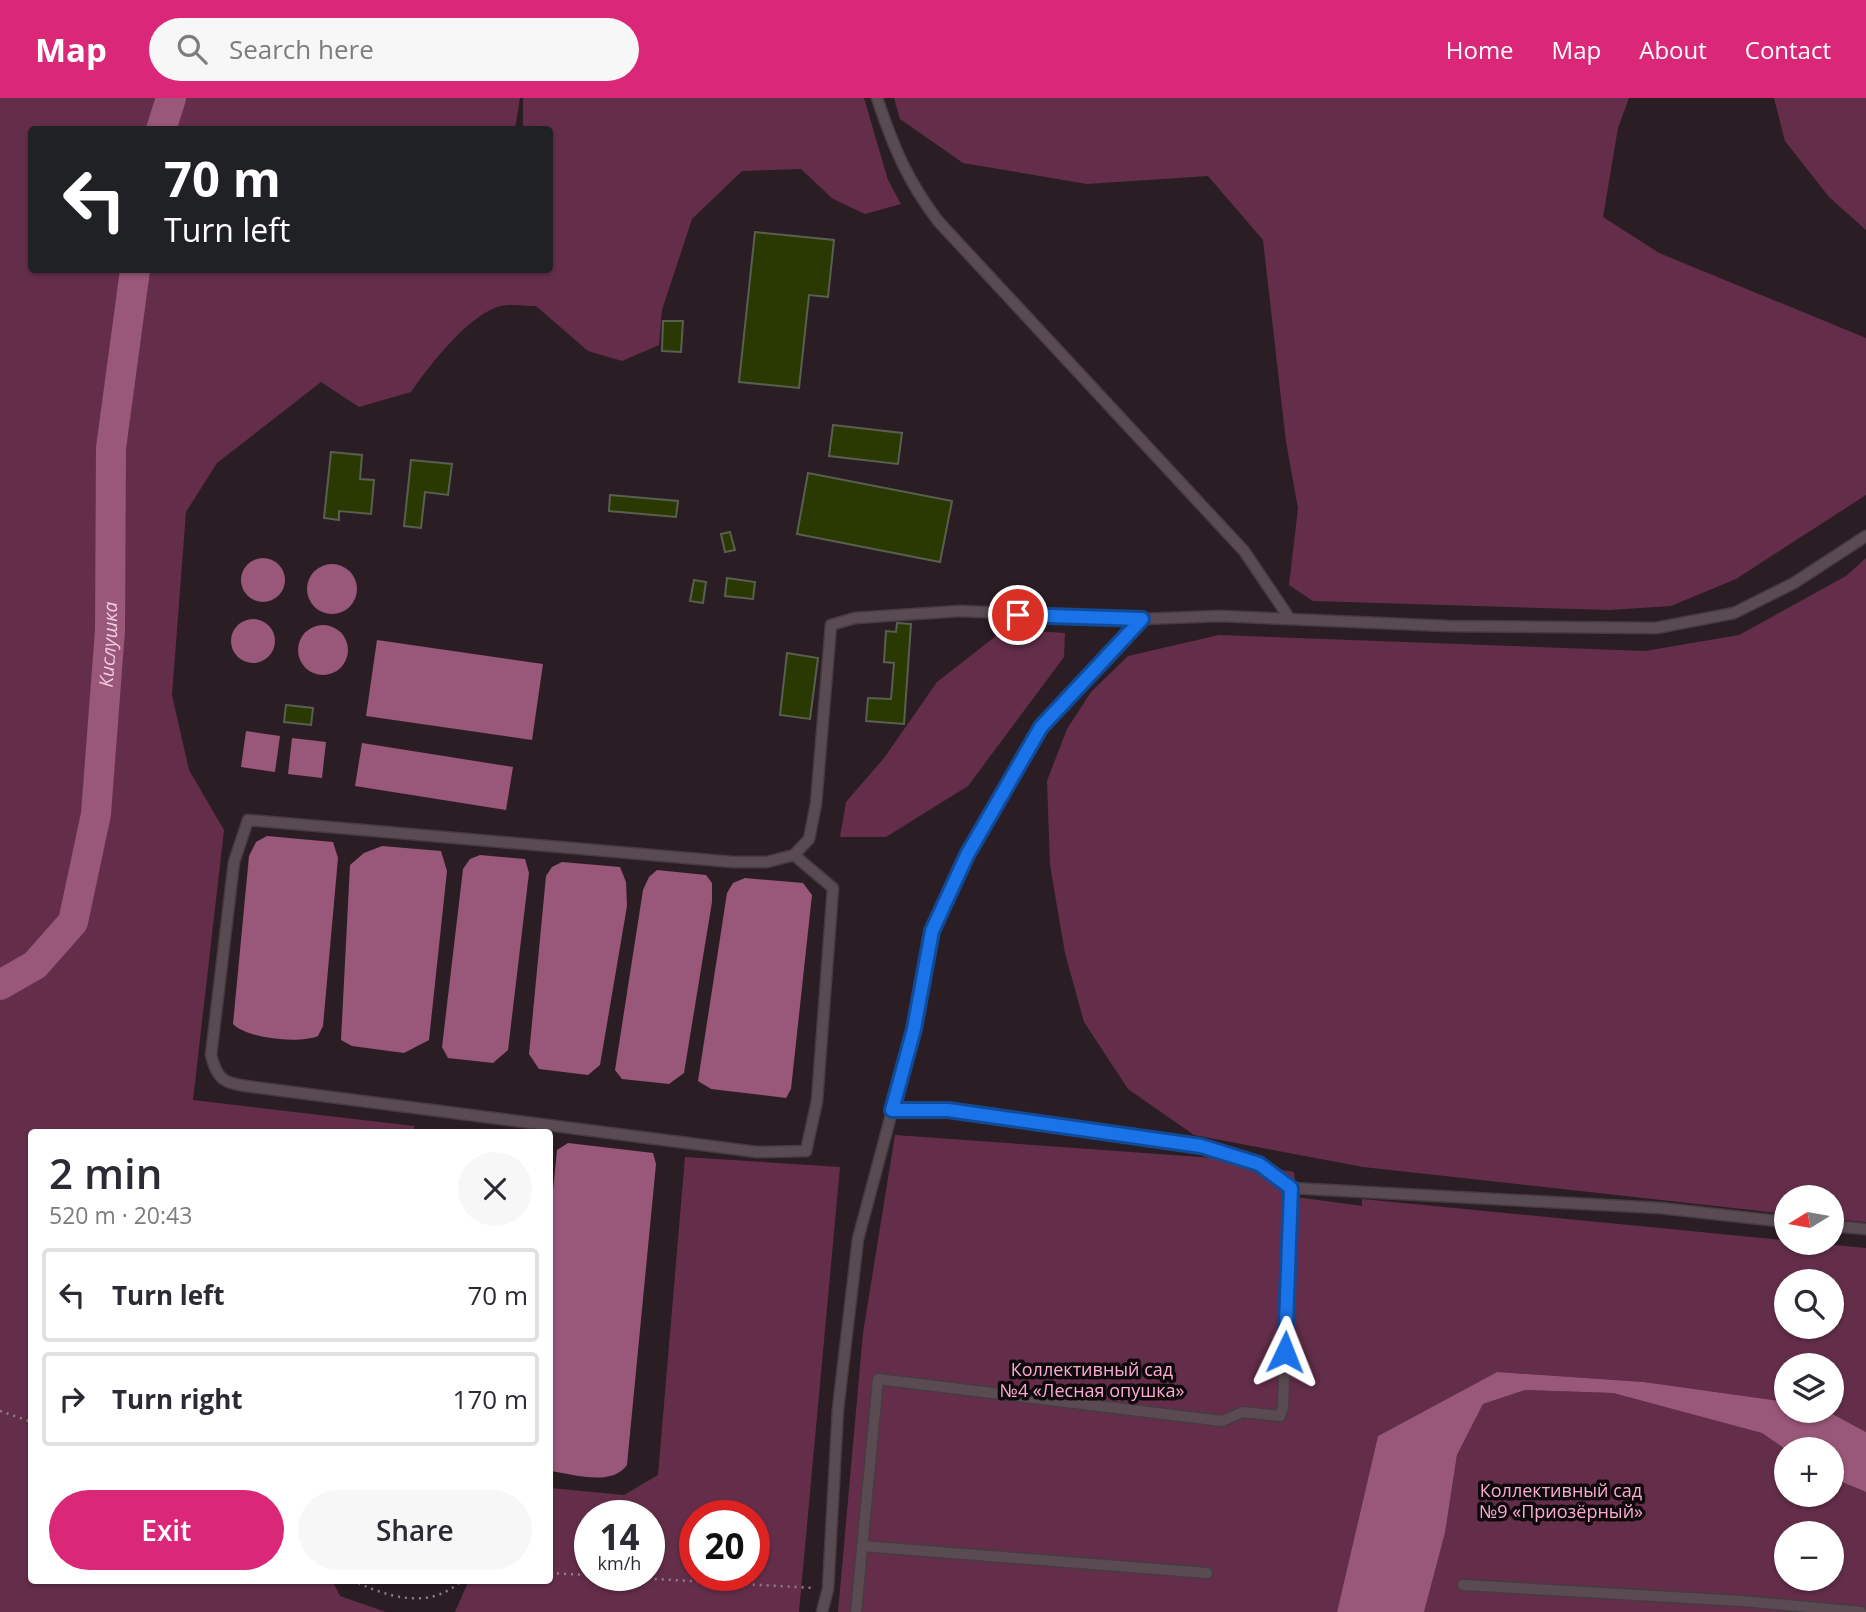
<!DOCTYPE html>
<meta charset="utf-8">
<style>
:root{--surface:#fff;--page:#f7f7f7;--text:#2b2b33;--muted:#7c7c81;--line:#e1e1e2;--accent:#db2777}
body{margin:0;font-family:"Open Sans",sans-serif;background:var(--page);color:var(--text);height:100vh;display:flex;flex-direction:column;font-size:26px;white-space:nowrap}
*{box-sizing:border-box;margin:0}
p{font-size:23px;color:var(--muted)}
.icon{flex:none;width:38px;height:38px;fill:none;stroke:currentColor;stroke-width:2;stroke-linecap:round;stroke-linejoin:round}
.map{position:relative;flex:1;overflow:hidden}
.panel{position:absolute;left:28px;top:1031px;width:525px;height:455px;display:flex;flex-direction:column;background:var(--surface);border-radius:7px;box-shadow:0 2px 5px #0004}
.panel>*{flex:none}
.top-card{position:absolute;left:28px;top:28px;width:525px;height:147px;border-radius:7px;box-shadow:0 2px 5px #0004;background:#202124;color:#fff;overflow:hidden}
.needle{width:46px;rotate:259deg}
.tools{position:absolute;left:1774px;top:1087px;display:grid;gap:14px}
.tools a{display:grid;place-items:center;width:70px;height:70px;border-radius:50%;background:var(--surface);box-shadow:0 2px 5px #0004;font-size:35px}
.speed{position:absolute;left:574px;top:1402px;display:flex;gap:14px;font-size:35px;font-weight:700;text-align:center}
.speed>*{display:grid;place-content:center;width:91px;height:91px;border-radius:50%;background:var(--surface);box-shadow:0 2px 5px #0004;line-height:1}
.speed small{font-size:18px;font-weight:400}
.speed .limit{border:10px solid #d22;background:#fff;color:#111}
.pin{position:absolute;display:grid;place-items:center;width:60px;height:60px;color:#fff;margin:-30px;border:4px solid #fff;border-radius:50%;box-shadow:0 2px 7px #0007}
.me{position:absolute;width:77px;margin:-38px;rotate:2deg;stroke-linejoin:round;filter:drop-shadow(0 0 5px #0008)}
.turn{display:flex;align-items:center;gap:24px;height:147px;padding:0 21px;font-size:32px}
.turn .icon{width:91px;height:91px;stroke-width:2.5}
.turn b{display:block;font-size:49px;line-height:60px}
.round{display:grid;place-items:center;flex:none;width:74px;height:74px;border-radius:37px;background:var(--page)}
.overview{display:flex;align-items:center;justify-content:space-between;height:119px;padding:0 21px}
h1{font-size:42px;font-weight:600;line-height:52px}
.action{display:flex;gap:14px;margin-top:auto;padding:14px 21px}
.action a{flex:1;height:80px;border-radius:42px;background:var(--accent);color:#fff;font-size:28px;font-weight:600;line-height:80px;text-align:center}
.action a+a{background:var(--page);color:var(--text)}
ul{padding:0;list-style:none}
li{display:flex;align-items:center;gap:21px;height:94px;margin:0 14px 10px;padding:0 7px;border:4px solid var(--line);border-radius:7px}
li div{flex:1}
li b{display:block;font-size:26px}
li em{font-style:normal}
header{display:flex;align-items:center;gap:42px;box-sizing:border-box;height:98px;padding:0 35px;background:var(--accent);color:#fff}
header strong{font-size:33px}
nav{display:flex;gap:38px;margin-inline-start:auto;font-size:24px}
.search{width:490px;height:63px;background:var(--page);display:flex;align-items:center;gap:18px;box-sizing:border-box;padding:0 24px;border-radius:38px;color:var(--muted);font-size:26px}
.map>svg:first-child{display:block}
</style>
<header>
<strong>Map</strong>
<div class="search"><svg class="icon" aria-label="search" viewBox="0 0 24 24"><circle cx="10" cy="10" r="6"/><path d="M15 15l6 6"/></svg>Search here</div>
<nav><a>Home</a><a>Map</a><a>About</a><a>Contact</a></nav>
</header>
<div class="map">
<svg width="1866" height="1514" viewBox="0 0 1866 1514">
<rect width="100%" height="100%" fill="#2b1d24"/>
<g fill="#642e4a" fill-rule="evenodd">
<path d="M0,0H520L515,31L32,32V172H550V32L523,31V0H864L888,82L901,106L865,116L833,101L801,71L742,73L692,121L662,212L659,247L622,263L588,253L536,208C525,208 507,205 497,209C466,220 429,268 411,294L359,309L321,284L217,365L186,414L172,597L189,672L224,732L193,1002L414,1028V1034H32V1482H332L340,1498L386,1514H0Z"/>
<path d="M894,0H1629L1618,30L1603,119L1659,155L1866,240V397L1736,481L1671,508L1610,512L1313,503L1289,487L1298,410L1286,344L1263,142L1208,78L1087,86L963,65L900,21Z"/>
<path d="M1774,0H1866V132L1829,99L1785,43Z"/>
<path d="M1866,460V1124L1832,1121V1099H1787V1116L1363,1069L1194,1037L1128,991L1084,924L1065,855L1050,767L1047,683L1067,631L1091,594L1128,558L1219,537L1645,553L1739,537L1846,478Z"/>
<path d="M1005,531L1065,535L1064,559L968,688L886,739H840L846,704L884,660L937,584Z"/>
<path d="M895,1037L1214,1060L1294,1074L1296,1099L1362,1108V1101L1866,1150V1334L1827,1313L1832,1312V1267H1787V1304L1644,1284L1497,1274L1378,1338L1337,1514H838L863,1235ZM1787,1183H1832V1228H1787Z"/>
<path d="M685,1059L840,1069L799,1514H455L469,1482H550V1390L624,1397L658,1377ZM590,1418H649V1477H590ZM695,1418H754V1477H695Z"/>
<path d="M1525,1292L1613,1295L1763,1335L1787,1352V1396H1832V1380L1866,1394V1514H1424L1445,1435L1457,1357L1483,1306ZM1787,1435H1832V1480H1787Z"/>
</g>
<g fill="#995779">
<circle cx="263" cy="482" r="22"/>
<circle cx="332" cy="491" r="25"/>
<circle cx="253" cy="543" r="22"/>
<circle cx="323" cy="552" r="25"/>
<path d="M377,542L543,566L532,642L366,618Z"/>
<path d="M246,633L280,638L275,674L241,669Z"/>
<path d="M292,640L326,644L322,680L288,676Z"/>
<path d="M362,645L513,669L506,712L355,688Z"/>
<path d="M267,738L333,744L338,760L323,928L318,938C299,946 248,941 233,926L249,758L256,744Z"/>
<path d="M382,748L441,753L447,773L429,942L404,955L352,948L341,942L350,767L364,755Z"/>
<path d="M480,757L525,761L529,775L508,952L493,965L448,960L442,949L463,771L470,761Z"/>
<path d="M562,764L620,769L626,784L627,808L600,967L588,977L539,971L529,956L546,778L552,769Z"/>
<path d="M657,772L706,777L712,785V804L684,975L669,986L622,981L615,972L643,792L649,779Z"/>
<path d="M745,780L803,785L812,797L791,991L786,1000L711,991L698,983L727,795L733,785Z"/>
<path d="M568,1045L653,1055L656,1066L627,1367C611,1389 574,1376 550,1373V1123L557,1052Z"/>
<path d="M1497,1274L1644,1284L1787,1304V1312L1827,1313L1866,1334V1394L1832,1380V1351L1787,1352L1762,1335L1613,1295L1525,1292L1483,1306L1457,1357L1445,1435L1424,1514H1337L1378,1338Z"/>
</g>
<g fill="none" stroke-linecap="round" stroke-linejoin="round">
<g stroke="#995779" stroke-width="30">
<path d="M161,32L171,0"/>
<path id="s1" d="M0,887L35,867L73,824L96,716L110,532L111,350L135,172"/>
</g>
</g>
<g fill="#2a3902" stroke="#595f50" stroke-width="2">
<path d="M755,134L834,142L828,199L809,197L799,290L739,284Z"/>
<path d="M663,223H683L681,254L662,253Z"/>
<path d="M833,327L902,335L898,366L829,358Z"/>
<path d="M331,354L362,357L360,381L374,382L371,416L339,413V422L324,420Z"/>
<path d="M411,362L452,366L448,397L425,394L421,430L404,428Z"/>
<path d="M808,375L952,403L940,464L797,436Z"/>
<path d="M610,397L678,403L676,419L609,413Z"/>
<path d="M730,434L735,452L725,454L721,436Z"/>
<path d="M727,480L755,484L753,501L725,498Z"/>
<path d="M694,482L706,484L703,505L690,503Z"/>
<path d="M897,525L911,526L904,626L866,623L868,600L891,601L894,565L884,564L886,533L896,534Z"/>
<path d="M787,555L818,560L810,621L780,617Z"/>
<path d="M286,607L313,610L311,627L284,624Z"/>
</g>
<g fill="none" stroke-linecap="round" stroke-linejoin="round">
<g stroke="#473b41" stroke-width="13">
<g id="service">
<path d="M877,0C893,48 907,82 938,123L1244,453L1290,521"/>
<path d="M794,757L833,790L817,1003L806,1053L757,1054L253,989C226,985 218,985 211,957L234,764L248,722L733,764H767L794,757L809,741L816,706L831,527L855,520L960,513L1142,521L1220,518L1448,528L1656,530L1734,515L1794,485L1866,438"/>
<path d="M892,1012H948L1201,1048L1259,1066L1291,1090"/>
<path d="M1832,1128L1866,1131"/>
<path d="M862,1448L1207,1475"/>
<path d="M1463,1487L1742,1503L1861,1514"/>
<path d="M822,1514L828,1491L838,1311L858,1141L914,931L932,833L967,757L1041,629L1142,521"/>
<path d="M856,1514L878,1281L1222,1323L1243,1314L1280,1318L1283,1309L1291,1090L1660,1110L1787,1124"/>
</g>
</g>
<g stroke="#8c8085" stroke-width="2.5" stroke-dasharray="2 5" stroke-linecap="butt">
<path d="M0,1313L32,1324"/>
<path d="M550,1475L814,1490"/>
<path d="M352,1482C387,1499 430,1513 462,1482"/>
</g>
<use href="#service" stroke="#5a4b52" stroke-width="10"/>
</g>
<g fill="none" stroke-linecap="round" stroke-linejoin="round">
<g stroke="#114b97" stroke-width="18">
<path id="route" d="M1018,517L1142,521L1041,629L967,757L932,833L914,931L892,1012H948L1201,1048L1259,1066L1291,1090L1285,1254"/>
</g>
<use href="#route" stroke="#1a73e8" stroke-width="12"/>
</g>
<g text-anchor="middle" stroke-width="7" stroke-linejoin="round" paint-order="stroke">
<g font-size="18" fill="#f9abd1" stroke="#0f090c">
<text x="1092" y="1278">Коллективный сад<tspan x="1092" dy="21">№4 «Лесная опушка»</tspan></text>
<text x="1561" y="1399">Коллективный сад<tspan x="1561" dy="21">№9 «Приозёрный»</tspan></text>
</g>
<g font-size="19" font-style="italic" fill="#f4ccde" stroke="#0f090c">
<text dy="7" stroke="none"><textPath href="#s1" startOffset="378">Кислушка</textPath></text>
</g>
</g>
</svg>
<div class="tools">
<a><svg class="needle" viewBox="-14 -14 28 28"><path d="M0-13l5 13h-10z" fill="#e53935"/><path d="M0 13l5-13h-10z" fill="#7c7c81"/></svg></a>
<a><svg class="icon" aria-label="search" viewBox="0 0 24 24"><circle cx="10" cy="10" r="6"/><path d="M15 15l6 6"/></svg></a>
<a><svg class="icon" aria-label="layers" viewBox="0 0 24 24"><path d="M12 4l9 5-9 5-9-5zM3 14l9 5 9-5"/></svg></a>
<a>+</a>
<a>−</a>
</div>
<div class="speed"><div>14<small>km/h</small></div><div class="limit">20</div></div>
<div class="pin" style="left:1018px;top:517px;background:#d93025"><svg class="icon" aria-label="arrive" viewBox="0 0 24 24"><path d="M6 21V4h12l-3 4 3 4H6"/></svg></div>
<svg class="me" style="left:1285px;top:1254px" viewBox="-20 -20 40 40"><path d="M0-17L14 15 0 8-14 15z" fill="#1a73e8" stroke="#fff" stroke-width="4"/></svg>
<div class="top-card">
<div class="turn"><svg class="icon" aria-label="left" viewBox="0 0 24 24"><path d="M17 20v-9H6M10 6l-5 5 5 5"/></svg><div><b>70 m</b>Turn left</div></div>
</div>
<section class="panel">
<div class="overview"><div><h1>2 min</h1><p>520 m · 20:43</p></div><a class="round"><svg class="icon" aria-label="close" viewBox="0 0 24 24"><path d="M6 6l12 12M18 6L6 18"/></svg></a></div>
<ul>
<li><svg class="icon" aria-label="left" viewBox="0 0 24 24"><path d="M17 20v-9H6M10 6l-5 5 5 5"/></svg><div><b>Turn left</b></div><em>70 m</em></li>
<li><svg class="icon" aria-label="right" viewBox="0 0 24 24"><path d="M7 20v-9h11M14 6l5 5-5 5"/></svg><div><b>Turn right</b></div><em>170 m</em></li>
</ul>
<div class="action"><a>Exit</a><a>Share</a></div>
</section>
</div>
